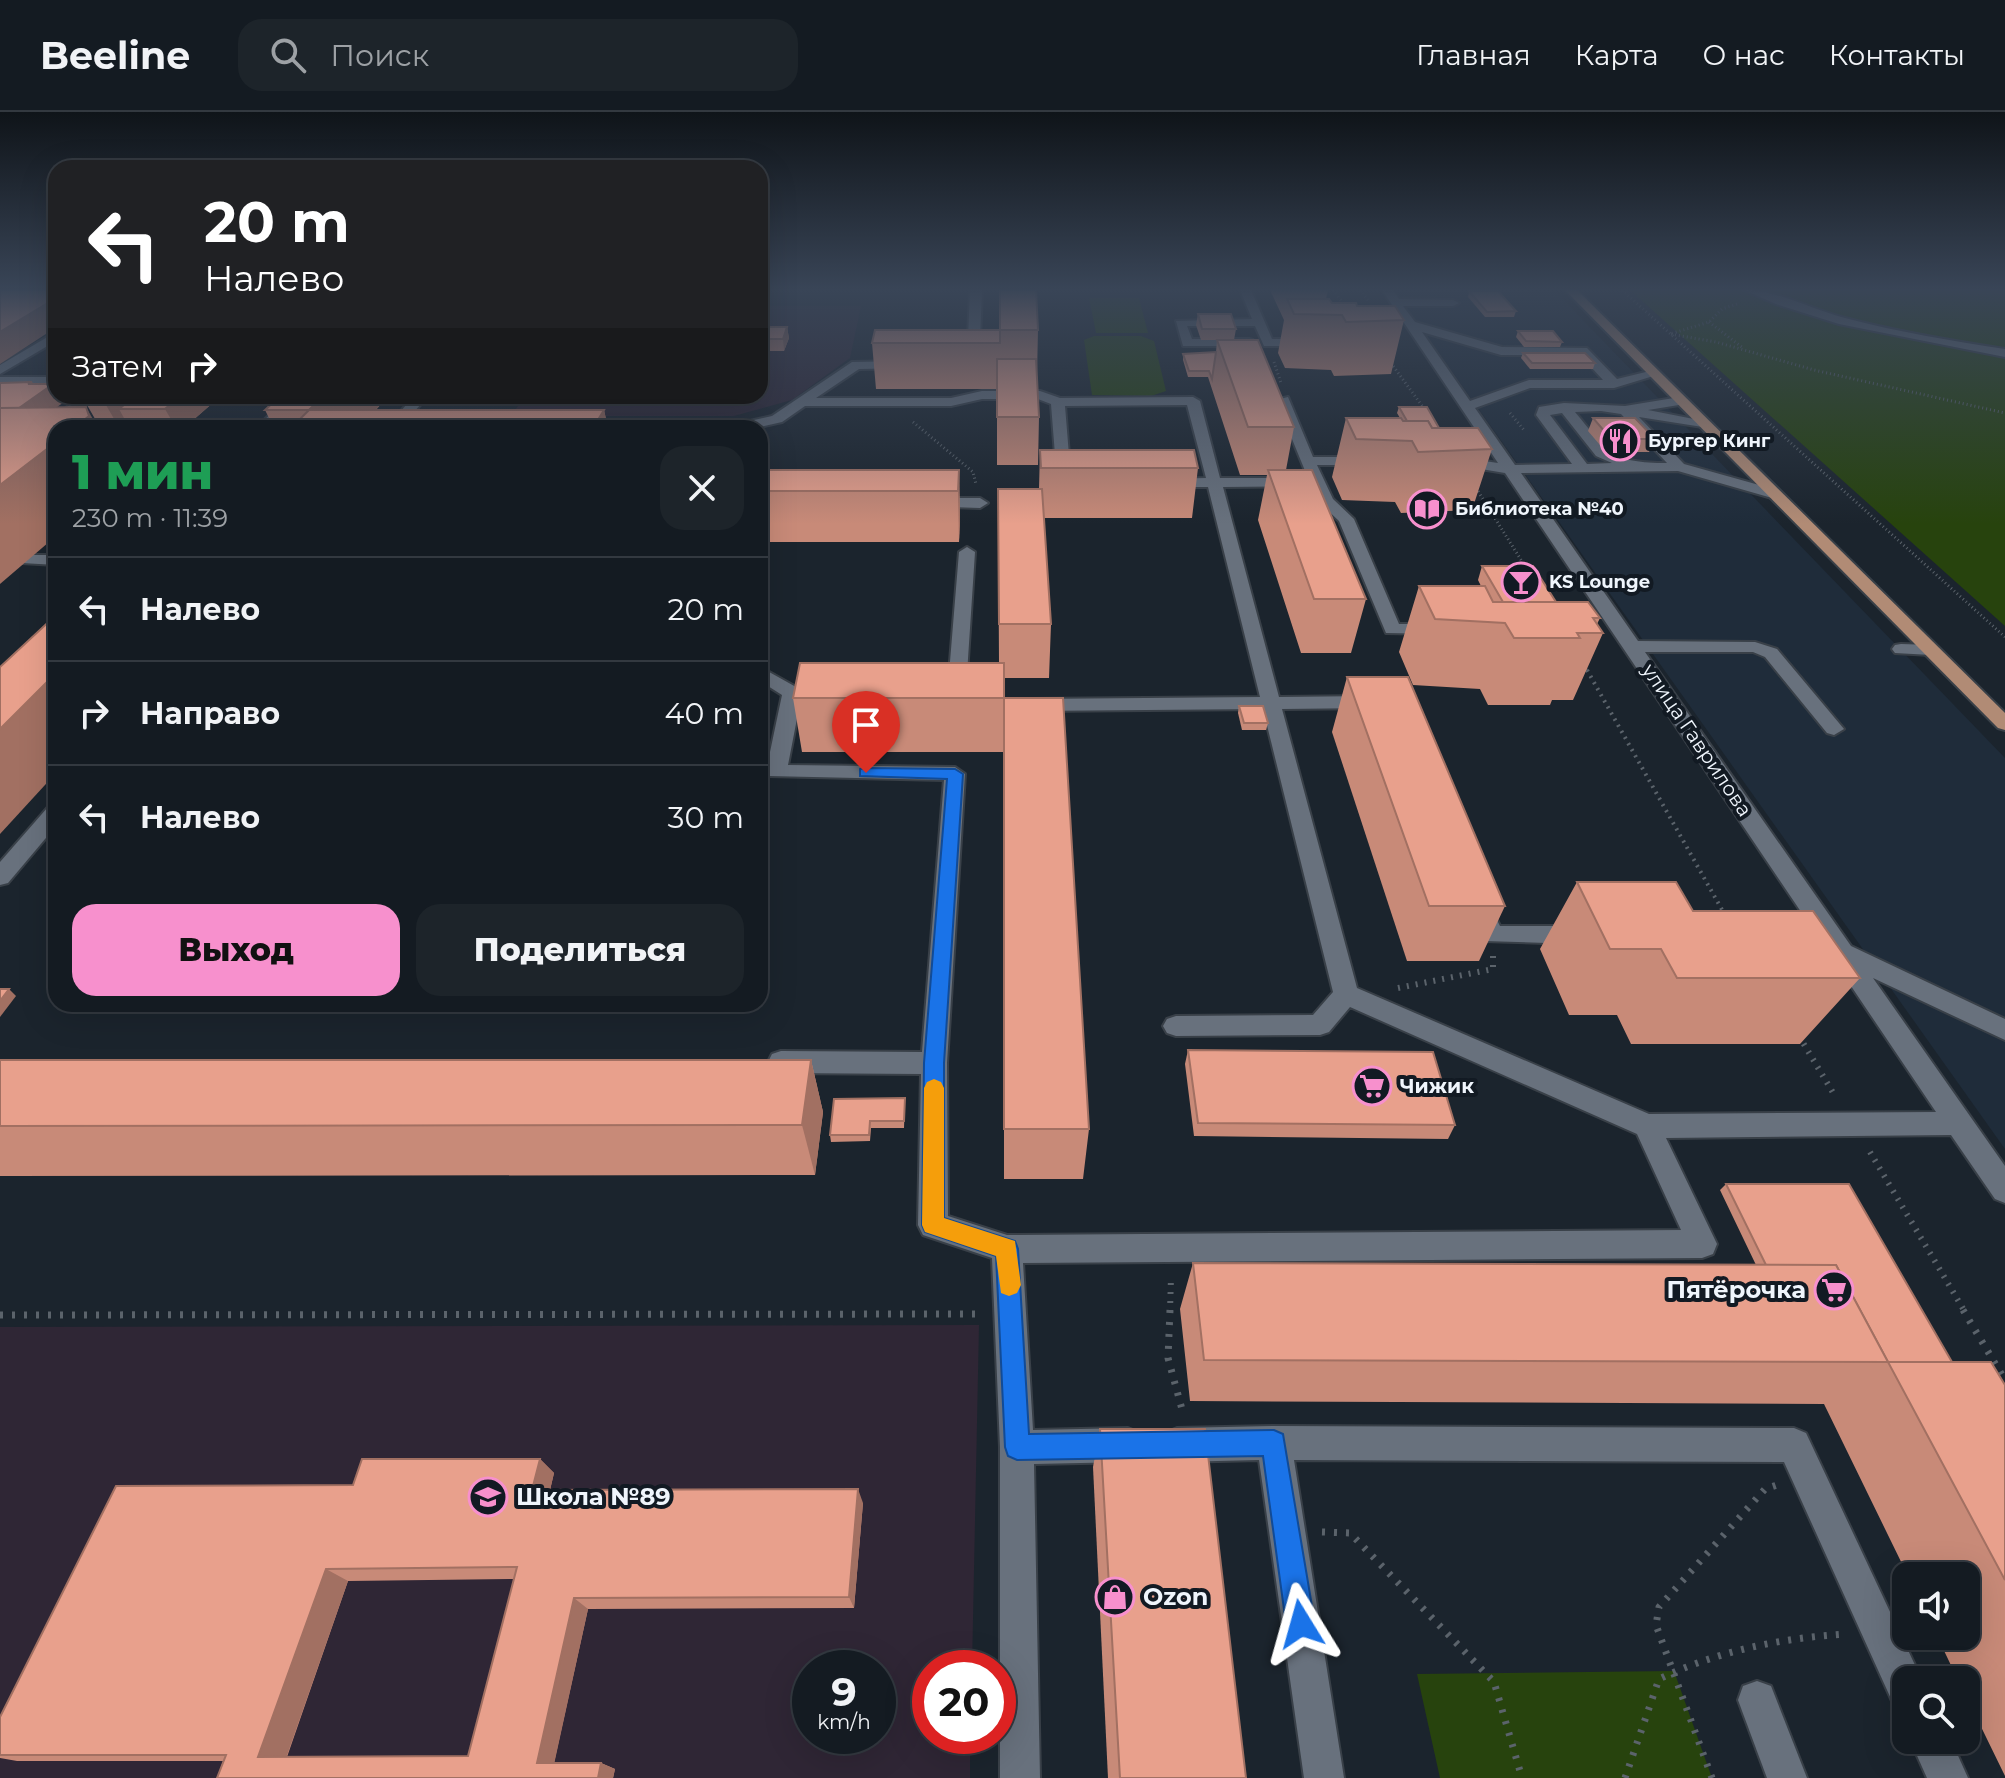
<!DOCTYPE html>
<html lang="ru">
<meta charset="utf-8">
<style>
:root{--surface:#141b22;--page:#1d242a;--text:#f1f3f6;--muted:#9da1a5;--line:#333940;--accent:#f790cd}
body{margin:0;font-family:Montserrat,sans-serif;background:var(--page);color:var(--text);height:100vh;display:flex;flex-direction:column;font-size:30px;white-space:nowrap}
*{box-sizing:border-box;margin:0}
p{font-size:26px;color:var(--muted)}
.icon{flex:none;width:44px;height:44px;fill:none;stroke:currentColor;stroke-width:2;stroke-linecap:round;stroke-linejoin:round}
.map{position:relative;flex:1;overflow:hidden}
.drawer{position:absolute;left:48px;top:308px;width:720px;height:592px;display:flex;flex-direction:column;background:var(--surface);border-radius:24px;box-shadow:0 8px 32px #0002,0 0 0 2px var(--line)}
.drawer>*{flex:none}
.top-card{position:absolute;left:48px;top:48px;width:720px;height:244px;border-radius:24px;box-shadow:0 8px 32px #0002,0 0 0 2px var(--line);background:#202124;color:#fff;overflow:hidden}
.fabs{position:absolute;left:1892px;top:1450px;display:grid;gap:16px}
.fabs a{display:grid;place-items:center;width:88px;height:88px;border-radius:16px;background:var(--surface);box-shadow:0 8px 32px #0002,0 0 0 2px var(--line);font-size:40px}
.speed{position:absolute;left:792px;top:1538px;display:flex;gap:16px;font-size:40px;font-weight:700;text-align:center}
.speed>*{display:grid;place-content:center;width:104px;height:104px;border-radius:50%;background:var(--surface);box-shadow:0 8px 32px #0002,0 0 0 2px var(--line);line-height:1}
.speed small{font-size:20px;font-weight:400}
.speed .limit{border:12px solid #d22;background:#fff;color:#111}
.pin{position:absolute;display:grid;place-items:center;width:68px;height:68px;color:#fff;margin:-82px -34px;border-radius:50% 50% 50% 0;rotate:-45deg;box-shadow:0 0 8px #0007}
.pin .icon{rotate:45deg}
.me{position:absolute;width:88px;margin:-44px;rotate:352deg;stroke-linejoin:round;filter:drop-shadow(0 0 6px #0008)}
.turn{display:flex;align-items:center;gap:28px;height:168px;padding:0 24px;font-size:36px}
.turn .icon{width:104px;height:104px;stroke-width:2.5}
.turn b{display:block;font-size:56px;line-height:68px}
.then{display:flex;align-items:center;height:76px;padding:0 24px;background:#0003;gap:16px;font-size:30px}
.round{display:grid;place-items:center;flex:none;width:84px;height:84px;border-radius:24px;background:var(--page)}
.overview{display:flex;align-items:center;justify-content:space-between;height:136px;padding:0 24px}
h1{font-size:48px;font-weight:800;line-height:60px;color:#1e9e55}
.button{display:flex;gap:16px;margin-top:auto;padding:16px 24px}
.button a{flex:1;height:92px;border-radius:24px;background:var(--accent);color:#111;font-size:32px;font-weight:800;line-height:92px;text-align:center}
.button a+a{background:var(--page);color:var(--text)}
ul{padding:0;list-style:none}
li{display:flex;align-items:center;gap:24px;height:104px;padding:0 24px;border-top:2px solid var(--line)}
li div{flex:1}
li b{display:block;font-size:30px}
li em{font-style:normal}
header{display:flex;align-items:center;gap:48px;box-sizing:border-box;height:112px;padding:0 40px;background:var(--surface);border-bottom:2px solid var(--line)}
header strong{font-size:38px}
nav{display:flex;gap:44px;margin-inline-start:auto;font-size:28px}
.search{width:560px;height:72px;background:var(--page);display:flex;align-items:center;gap:20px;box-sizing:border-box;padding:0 28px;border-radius:24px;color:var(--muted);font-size:30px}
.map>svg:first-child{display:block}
</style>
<header>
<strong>Beeline</strong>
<div class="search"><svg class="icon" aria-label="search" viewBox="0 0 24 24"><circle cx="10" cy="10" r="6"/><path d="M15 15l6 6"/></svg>Поиск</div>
<nav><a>Главная</a><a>Карта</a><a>О нас</a><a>Контакты</a></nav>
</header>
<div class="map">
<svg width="2005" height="1666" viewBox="0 0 2005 1666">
<rect width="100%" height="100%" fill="#1b242d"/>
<path fill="#1f2c3a" d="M1394,178H1554L2005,646V1037Z"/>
<g fill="#2f2635" fill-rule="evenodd">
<path d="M760,194H861L850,246L792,288L734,304H511L525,284H760Z"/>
<path d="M979,1213L972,1556H930V1624H970V1666H0V1215ZM810,1556H878V1624H810Z"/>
</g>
<g fill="#27430d">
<path d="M1630,178H2005V514Z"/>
<path d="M1089,186H1139L1148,221H1096Z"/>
<path d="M1094,224H1141L1154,229L1166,279L1151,284L1092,283L1084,228Z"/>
<path d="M1674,1559L1712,1666H1440L1417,1562Z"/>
</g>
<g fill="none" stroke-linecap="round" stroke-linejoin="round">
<g stroke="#394048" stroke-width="4">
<g id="minor">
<path d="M970,178H982L979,251L973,255L967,251Z"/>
<path d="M1240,178H1251L1272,227H1312L1316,228V234H1264L1255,214H1187L1192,227H1249L1253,228V234H1183L1176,209L1252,207Z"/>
<path d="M1382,178H1393L1399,187L1453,188L1459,191L1453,194H1403L1415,210L1502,235L1587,236L1617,267L1654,258L1660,262L1614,276H1530L1475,296L1515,353L1572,352L1536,303L1539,295L1564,291L1625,294L1680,285L1685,286V292L1648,298L1709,310V316L1639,305L1684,352L1777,378L1780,381L1772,386L1678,359L1521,361L1638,529L1755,530L1777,537L1844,617L1834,623L1827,621L1765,545L1753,540H1645L1851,834L2005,907V928L1873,866L2005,1054V1091L1995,1087L1951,1023L1666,1026L1717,1132L1713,1142L1702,1146L1023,1151L1033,1318L1128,1316L1140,1321L1145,1333L1140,1345L1128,1350L1034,1352L1040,1666H1000V1335L992,1146L923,1123L918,1113L921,962L781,961L772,958L768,950L772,942L781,939L922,940L944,668L769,664L766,659L782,583L760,569V555L796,575L808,574L818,580L815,584L801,586L788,653L955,655L965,662L947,951L948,1104L1007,1123L1681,1118L1637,1022L1350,895L1329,920L1320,923L1176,924L1167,921L1163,914L1167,907L1176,904L1313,903L1333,880L1263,597L1031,599L1021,593L1031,587L1260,585L1208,375H1165L1158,371L1165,367L1206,366L1187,293L1065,294L1071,368L1064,372L1057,368L1051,292L1038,287H982L951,294H805L782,310L755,316H730L732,313L772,304L852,250L905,249L911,253L909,256L859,257L816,286H951L982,279H1040L1060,286L1193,285L1200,289L1220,366H1308L1276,288L1288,285L1313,345H1368L1375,349L1368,353H1317L1333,387L1354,407L1399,512H1438L1447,517L1438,522L1386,521L1339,409L1321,392L1312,374L1223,375L1279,585L1371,584L1381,590L1371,596L1282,597L1357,876L1649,1002L1936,1000L1505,361L1457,353L1450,349L1457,345L1498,351ZM1422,220L1501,243H1580L1603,268H1529L1470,289ZM1601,299L1621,302L1667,351C1612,351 1609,341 1575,300ZM1562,301L1596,344L1612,351L1587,352L1550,303Z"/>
<path d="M1744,178C1777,178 1813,198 1845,206C1898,220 1952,229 2005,237V245L1839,212L1776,192Z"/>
<path d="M56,220V229L0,262V253Z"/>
<rect x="0" y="265" width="56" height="8"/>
<path d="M82,284H98L51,320L0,322V314L43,313Z"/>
<path d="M289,284H304L271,316H256Z"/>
<path d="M414,284H428L400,316H386Z"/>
<path d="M926,386H980L988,391L980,396L921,394L918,391Z"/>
<path d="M967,435L975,440L966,577L953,584L944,578L948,574L959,440Z"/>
<path d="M28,443H56V453L22,451L20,448L22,445Z"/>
<path d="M1901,532L1931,533L1940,538L1931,543L1895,541L1892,537L1895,533Z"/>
<path d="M56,693V714L8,771L0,773V750L48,695Z"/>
<path d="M1479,786L1487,788L1500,814H1579L1587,817L1591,823L1587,829L1579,832L1484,829L1467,794L1471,788Z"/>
<path d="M1274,1314L1794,1316L1806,1321L1922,1568H1906V1594L1892,1589L1784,1350L1294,1348L1344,1666H1304L1259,1348L1177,1350L1165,1345L1160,1333L1165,1321L1177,1316Z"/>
<path d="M1757,1569L1771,1574L1807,1666H1767L1738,1588L1743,1574Z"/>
<path d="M1910,1628H1951L1968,1666H1927Z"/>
</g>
</g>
<g stroke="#394048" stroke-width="4">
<path id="major" d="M1565,178H1577L2005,601V618L1998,616Z"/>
</g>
<g stroke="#5b636b" stroke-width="3" stroke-dasharray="1 3" stroke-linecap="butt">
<path d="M1333,178L1347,196"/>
<path d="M1360,178L1368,188"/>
<path d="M1622,178L2005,525"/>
<path d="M1737,192L1722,197L1709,210L1670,222L1716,230L1814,258L2005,301"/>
<path d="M1709,210L1743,236"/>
<path d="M1274,250L1281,271"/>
<path d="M1391,251L1425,298"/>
<path d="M1510,301L1524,318"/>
<path d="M913,310L973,360L976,372"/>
<path d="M1476,376L1528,459"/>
<path d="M1584,554L1588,560"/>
</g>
<path stroke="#5b636b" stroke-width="4" stroke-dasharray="2 5" stroke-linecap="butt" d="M1587,558L1725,803"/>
<g stroke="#5b636b" stroke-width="6" stroke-dasharray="2 7" stroke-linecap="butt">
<path d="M1398,876L1493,857V844"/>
<path d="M1799,924L1835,984"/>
<path d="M1870,1040L1965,1200"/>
<path d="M1170,1200L1171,1165"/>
</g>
<g stroke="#5b636b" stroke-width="7" stroke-dasharray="3 9" stroke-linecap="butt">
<path d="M1170,1198L1168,1246L1183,1301"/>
<path d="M1963,1198L2005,1268"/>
<path d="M0,1203L979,1202"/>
<path d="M1322,1420L1350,1421L1494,1570L1522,1666"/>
<path d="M1625,1666L1659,1567C1718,1539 1781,1526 1846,1522"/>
<path d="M1712,1666L1656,1513L1659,1495L1765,1377L1777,1373"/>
</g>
<use href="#minor" fill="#68717d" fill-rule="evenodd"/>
<use href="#major" fill="#b18b75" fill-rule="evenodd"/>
</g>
<g fill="#c88a78" fill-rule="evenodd">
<path d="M1270,178H1328L1326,187L1332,191L1357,194L1404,208L1391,262L1334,264L1331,258L1285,256L1278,241L1284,208Z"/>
<path d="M1469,179L1516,199L1514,205H1485L1468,185Z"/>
<path d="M1198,202L1236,217L1234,228L1294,315L1286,358L1366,487L1351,541H1301L1258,408L1267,363H1240L1208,265H1188L1183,248V242L1216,240L1217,228H1201L1196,213Z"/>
<path d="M760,215H787L789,226L784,239H760Z"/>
<path d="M1000,218H1038L1037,263L1039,305L1038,353H997V277H876L872,231Z"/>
<path d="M1518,219L1562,230L1560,235H1524L1516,225Z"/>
<path d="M1523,241L1595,251L1593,257H1530L1521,246Z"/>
<path d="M280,284H388L376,298H604L608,316H274L265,298Z"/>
<path d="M215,289L184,316H130L124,306L117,312H98L87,293Z"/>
<path d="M1399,295L1439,316L1492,337L1472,398L1401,401L1395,390L1342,388L1332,365L1346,306H1400L1397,301Z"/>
<path d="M1593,306L1655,327L1649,340H1606L1588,319Z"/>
<path d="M1040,338L1198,356L1192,406H1044L1051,512L1049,566H1004V586L1089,1017L1083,1067H1004V640H802L793,586L999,551L998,377H1039Z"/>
<path d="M760,358H959L960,408L959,430H760Z"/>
<path d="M1482,454L1556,490L1600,506L1597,512L1603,521L1573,588H1552L1550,593H1488L1480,577L1413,573L1399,540L1419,474H1481L1478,468Z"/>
<path d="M1347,565L1505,794L1479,849H1407L1332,620Z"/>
<path d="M1239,594L1268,611L1266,618H1242L1238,601Z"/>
<path d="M1577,770L1693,799L1860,866L1800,932H1631L1617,903H1569L1540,837Z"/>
<path d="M1188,938L1455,1013L1448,1027L1194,1024L1185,952Z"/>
<path d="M0,948H811L823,1000L815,1063L0,1064Z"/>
<path d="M905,986L904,1016H871L870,1029L831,1030L830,1023Z"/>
<path d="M1726,1072L1952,1250L2005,1273V1664L1966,1584V1568H1958L1937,1524H1966V1464H1908L1824,1292L1190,1289L1180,1197L1193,1151L1756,1153L1720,1078Z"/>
<path d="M1100,1317L1246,1666H1108L1093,1355Z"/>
<path d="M540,1347L554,1361L550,1378L863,1391L854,1496L588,1497L554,1651H601L615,1657L613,1666H217L223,1649H17L0,1646V1605L353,1373ZM514,1467L468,1644L287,1645L348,1469Z"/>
</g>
<g fill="#a27062">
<path d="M56,186L55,216L0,252V220Z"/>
<path d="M787,215L789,226L784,239L783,227Z"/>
<path d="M32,270L40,281L53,272L56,278V284H60L64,290L31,314L19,296L28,272Z"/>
<path d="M119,284H136L119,297L124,306L117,312L106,293Z"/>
<path d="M180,284H212L215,289L184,316H176L165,297Z"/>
<path d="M323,284H388L359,316L309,298Z"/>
<path d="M86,295L98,316H74Z"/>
<path d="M604,298L608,316H593Z"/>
<path d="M56,330V424L0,472V373Z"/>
<path d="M959,358L960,408L959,430L958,379Z"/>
<path d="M56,561V661L0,722V617Z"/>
<path d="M9,877L16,884L0,905V889Z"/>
<path d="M811,948L823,1000L815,1063L802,1013Z"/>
<path d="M540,1347L554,1361L547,1391L532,1378Z"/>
<path d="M858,1377L863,1391L854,1496L849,1485Z"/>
<path d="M326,1457L348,1469L284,1652L258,1645Z"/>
<path d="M574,1486L588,1497L553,1657L537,1651Z"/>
<path d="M601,1651L615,1657L613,1666H598Z"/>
</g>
<g fill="#e8a08c" stroke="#a27062" stroke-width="2" fill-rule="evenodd">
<path d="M0,178H56V186L0,220Z"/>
<path d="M1000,178H1036L1038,218H1000Z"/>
<path d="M1469,179H1498L1516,199L1487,200Z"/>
<path d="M1287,187H1329L1332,191H1356L1357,194H1395L1404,208L1346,210L1342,203L1294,202Z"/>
<path d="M1198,202H1231L1236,217H1202Z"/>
<path d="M760,215H787L783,227H760Z"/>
<path d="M875,218H1000V231H872Z"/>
<path d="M1518,219H1553L1562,230L1526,229Z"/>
<path d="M1217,228H1258L1294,315H1248Z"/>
<path d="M1216,240L1212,267L1209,259H1189L1183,242Z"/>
<path d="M1523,241H1585L1595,251H1532Z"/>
<path d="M997,247H1036L1039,305H997Z"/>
<path d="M32,270L28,272H53L19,296H0V271Z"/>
<path d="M100,284H119L106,293H87Z"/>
<path d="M135,284H180L165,297H119Z"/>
<path d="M280,284H323L309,298H265Z"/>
<path d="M86,295L89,304L74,316H56V330L0,373V296Z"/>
<path d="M1399,295H1427L1439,316H1432L1428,309H1407Z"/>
<path d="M309,298H604L593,316H291Z"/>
<path d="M1346,306H1401L1403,309H1428L1432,316H1478L1492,337L1418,340L1412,329L1356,327Z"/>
<path d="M1593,306H1635L1655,327H1611Z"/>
<path d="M1040,338H1194L1198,356H1041Z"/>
<path d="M760,358H959L958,379H760Z"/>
<path d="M1268,358H1312L1366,487H1314Z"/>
<path d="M998,377H1042L1051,512H999Z"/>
<path d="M1482,454H1533L1556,490H1503Z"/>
<path d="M1419,474H1485L1493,490H1588L1600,506H1593L1603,521H1577L1580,526H1514L1505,511L1435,507Z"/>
<path d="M56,503V561L0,617V555Z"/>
<path d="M800,551H1004V586H793Z"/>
<path d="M1347,565H1408L1505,794H1429Z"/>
<path d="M1004,586H1063L1089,1017H1004Z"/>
<path d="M1239,594H1263L1268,611H1244Z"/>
<path d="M1577,770H1676L1693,799H1813L1860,866H1677L1661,837H1610Z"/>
<path d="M0,877H9L0,889Z"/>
<path d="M1188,938L1433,940L1455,1013L1198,1011Z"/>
<path d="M0,948H811L802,1013L0,1014Z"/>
<path d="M905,986L904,1009H870L869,1023H830L834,987Z"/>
<path d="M1726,1072H1849L1952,1250H1888L1836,1153H1766Z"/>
<path d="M1193,1151L1836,1153L1888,1250L1204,1248Z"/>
<path d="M1888,1250H1991L2005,1273V1468Z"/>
<path d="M1100,1317H1205L1246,1666H1120Z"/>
<path d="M362,1347H540L532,1378L858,1377L849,1485L574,1486L537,1651H601L598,1666H217L226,1643H0V1605L116,1374L353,1373ZM517,1455L468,1644L258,1645L326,1457Z"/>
</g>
<linearGradient id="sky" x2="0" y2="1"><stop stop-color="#0f1419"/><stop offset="0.43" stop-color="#394557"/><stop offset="1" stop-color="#394557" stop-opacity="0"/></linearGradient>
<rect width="2005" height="412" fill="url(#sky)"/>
<path fill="#1a73e8" stroke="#114b97" stroke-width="2" d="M866,656L955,657L963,662L944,951V1106L1015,1129L1018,1137L1029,1322L1274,1318L1283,1322L1315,1512L1311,1522L1301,1526L1291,1522L1286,1512L1263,1344L1017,1348L1008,1344L1005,1335L996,1144L925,1120L922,1113L924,951L947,667L860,664V657Z"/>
<path fill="#f59e0b" d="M934,967L941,970L944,976V1106L1015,1129L1021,1173L1017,1181L1009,1184L1001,1181L996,1144L925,1120L922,1113L924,976L927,970Z"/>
<defs>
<g id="restaurant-ring" transform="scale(2)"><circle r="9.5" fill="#121a23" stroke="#f790cd" stroke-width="1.5"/><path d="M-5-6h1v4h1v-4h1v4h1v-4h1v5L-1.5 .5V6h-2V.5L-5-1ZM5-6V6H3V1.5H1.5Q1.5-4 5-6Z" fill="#f790cd"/></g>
<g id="library-ring" transform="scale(2)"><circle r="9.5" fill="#121a23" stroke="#f790cd" stroke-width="1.5"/><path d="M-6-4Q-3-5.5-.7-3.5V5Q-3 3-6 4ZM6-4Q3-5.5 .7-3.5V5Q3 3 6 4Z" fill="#f790cd"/></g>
<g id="bar-ring" transform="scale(2)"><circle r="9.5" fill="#121a23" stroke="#f790cd" stroke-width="1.5"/><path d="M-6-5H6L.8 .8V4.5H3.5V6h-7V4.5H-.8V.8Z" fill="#f790cd"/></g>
<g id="supermarket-ring" transform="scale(2)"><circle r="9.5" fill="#121a23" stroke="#f790cd" stroke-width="1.5"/><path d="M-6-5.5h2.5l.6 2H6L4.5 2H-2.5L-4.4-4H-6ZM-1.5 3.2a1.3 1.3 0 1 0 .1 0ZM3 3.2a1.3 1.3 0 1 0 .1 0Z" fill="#f790cd"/></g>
<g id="school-ring" transform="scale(2)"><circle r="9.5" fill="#121a23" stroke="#f790cd" stroke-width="1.5"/><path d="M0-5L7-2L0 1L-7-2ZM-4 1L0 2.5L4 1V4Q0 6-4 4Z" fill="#f790cd"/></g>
<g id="shop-ring" transform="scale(2)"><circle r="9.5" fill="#121a23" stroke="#f790cd" stroke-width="1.5"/><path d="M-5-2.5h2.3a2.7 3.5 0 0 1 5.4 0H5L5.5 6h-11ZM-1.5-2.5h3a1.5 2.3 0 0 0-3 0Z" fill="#f790cd"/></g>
</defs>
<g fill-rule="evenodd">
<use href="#restaurant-ring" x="1620" y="329"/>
<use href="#library-ring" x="1427" y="397"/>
<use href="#bar-ring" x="1521" y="470"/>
<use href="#supermarket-ring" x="1372" y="974"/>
<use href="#supermarket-ring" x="1834" y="1178"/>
<use href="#school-ring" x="488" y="1385"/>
<use href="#shop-ring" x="1115" y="1485"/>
</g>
<g text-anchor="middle" stroke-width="8" stroke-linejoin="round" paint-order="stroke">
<g font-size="18" font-weight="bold" fill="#eff5fc" stroke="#121a23" text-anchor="start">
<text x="1648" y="335">Бургер Кинг</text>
<text x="1455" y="403">Библиотека №40</text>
<text x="1549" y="476">KS Lounge</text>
</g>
<g font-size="20" fill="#eff5fc" stroke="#121a23">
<text transform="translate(1697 628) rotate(56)" y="7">улица Гаврилова</text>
</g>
<g font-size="20" font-weight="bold" fill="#eff5fc" stroke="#121a23" text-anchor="start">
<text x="1400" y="981">Чижик</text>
</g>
<g font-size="24" font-weight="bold" fill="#eff5fc" stroke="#121a23" text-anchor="start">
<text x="1806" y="1186" text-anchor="end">Пятёрочка</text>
<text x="516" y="1393">Школа №89</text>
<text x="1143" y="1493">Ozon</text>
</g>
</g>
</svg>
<div class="fabs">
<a><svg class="icon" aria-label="sound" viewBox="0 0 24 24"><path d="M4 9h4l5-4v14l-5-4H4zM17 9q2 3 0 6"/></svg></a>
<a><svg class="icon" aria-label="search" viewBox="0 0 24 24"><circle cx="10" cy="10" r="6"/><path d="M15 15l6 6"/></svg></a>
</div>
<div class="speed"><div>9<small>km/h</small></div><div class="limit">20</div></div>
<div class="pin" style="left:866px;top:661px;background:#d93025"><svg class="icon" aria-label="arrive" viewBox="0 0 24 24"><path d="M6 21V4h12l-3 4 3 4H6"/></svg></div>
<svg class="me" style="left:1301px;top:1512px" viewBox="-20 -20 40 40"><path d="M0-17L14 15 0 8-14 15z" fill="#1a73e8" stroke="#fff" stroke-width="4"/></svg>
<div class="top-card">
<div class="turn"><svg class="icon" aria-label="left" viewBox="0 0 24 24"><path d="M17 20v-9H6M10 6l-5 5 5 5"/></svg><div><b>20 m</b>Налево</div></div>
<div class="then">Затем<svg class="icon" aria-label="right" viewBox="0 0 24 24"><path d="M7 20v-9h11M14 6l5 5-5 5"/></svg></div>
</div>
<section class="drawer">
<div class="overview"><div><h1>1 мин</h1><p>230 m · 11:39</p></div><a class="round"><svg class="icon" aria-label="close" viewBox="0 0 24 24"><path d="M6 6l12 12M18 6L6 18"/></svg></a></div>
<ul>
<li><svg class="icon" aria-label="left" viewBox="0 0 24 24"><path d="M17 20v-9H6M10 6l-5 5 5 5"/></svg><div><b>Налево</b></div><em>20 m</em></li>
<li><svg class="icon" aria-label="right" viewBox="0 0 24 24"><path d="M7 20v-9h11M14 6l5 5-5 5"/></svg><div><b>Направо</b></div><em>40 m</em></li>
<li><svg class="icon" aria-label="left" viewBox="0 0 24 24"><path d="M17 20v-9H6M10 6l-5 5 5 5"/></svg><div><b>Налево</b></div><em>30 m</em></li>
</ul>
<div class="button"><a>Выход</a><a>Поделиться</a></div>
</section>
</div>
